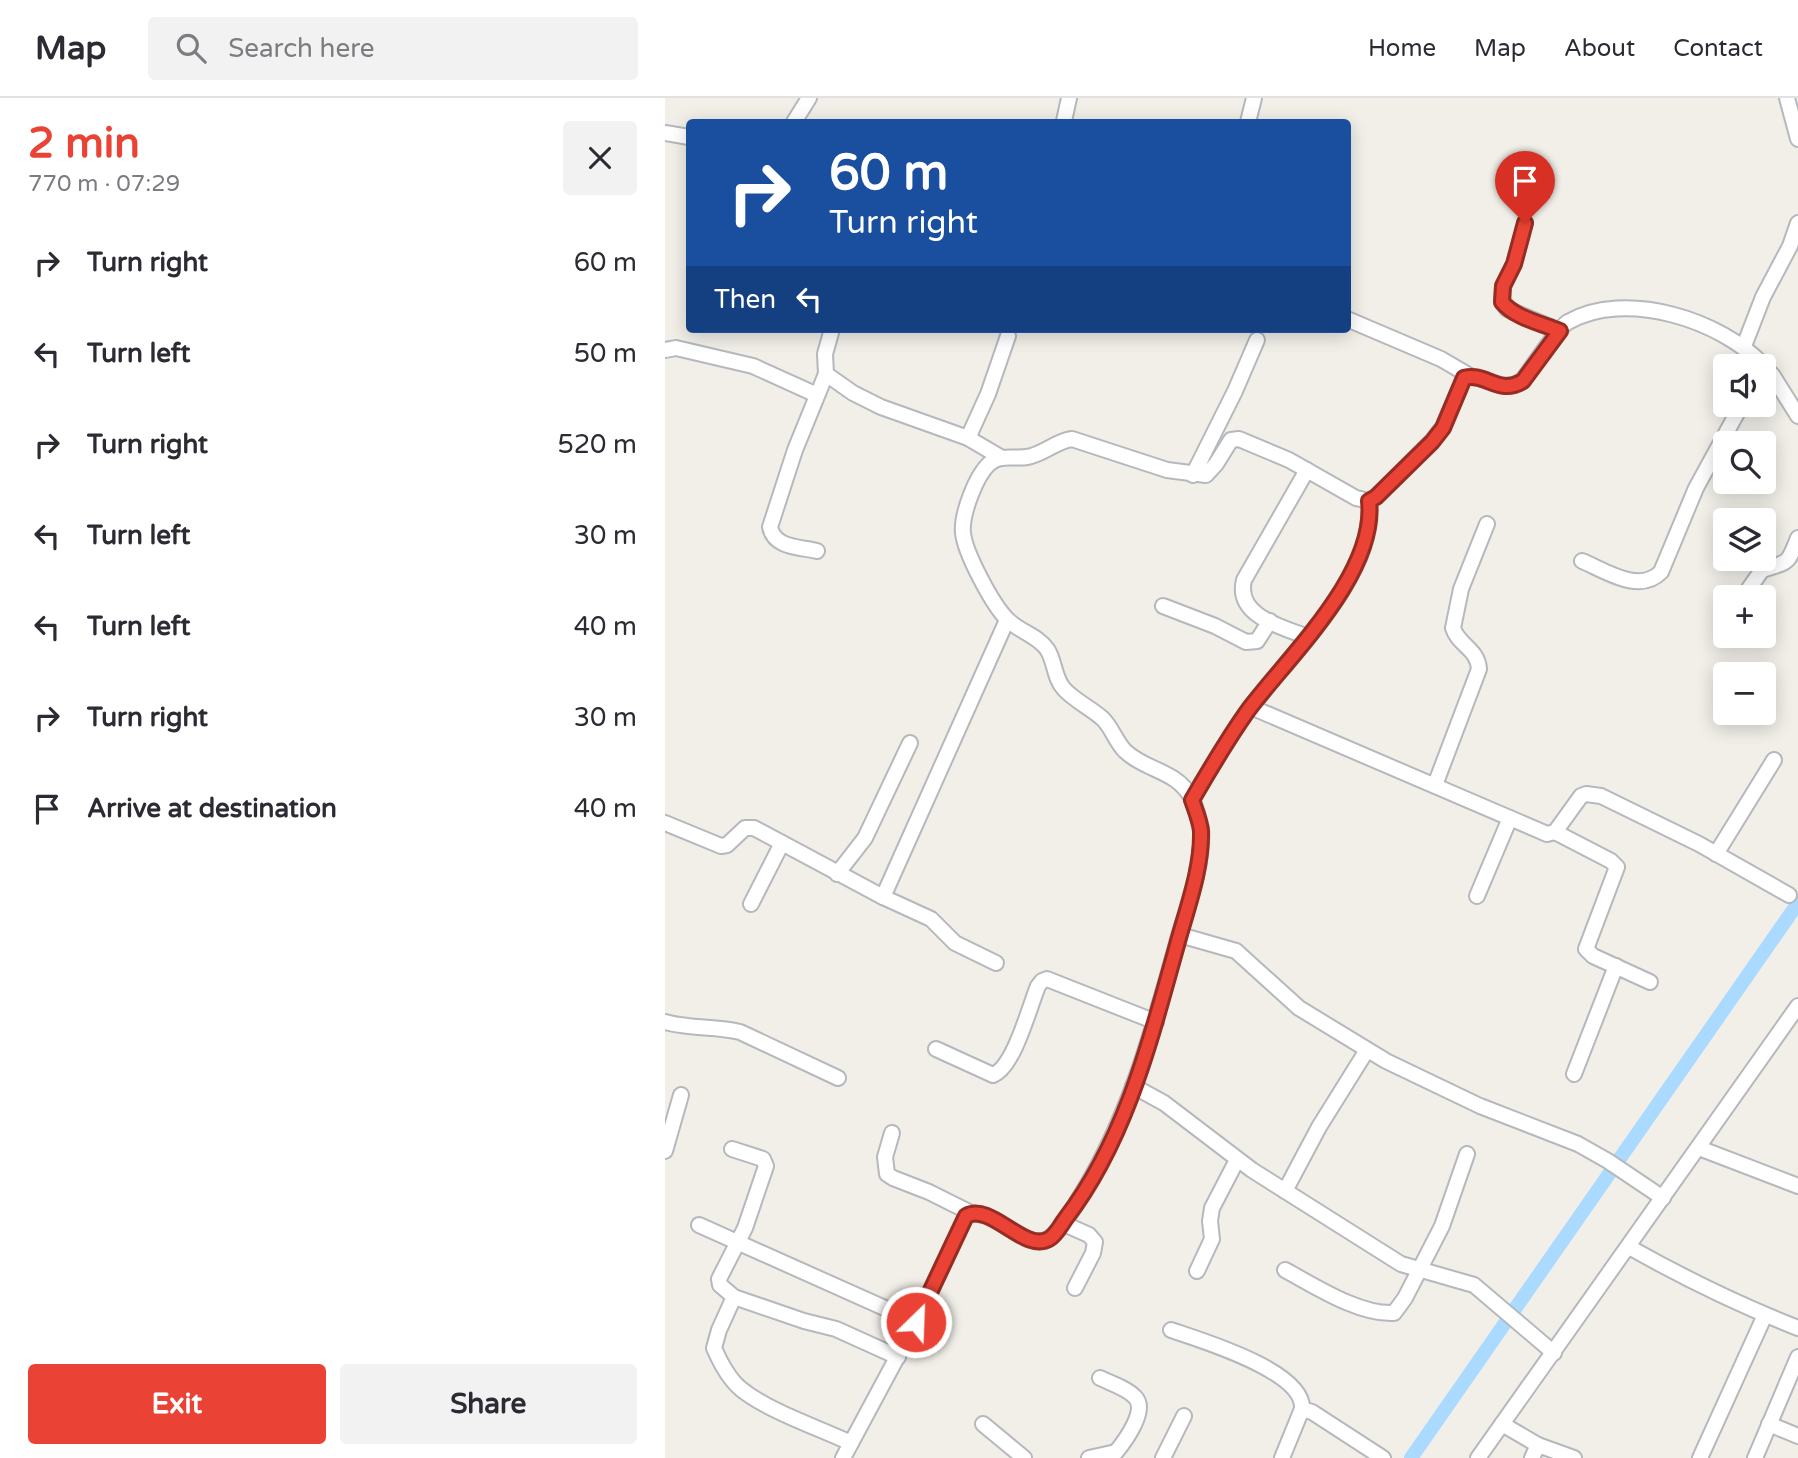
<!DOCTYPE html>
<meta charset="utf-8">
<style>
:root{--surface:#fff;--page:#f2f2f3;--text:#2b2b33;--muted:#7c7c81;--line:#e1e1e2;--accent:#ea4335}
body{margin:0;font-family:"Varela Round",sans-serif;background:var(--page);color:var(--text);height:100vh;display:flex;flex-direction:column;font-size:26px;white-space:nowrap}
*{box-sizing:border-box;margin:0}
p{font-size:23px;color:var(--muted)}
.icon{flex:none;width:38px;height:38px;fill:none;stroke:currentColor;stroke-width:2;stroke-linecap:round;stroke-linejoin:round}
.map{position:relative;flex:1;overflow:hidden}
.sheet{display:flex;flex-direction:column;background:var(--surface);width:665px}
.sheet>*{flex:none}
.banner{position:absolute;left:21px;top:21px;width:665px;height:214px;border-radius:7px;box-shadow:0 4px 18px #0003;background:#1a4fa0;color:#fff;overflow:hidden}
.controls{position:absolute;left:1048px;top:256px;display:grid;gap:14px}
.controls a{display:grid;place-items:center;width:63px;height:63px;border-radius:7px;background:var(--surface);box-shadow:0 4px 18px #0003;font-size:35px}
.pin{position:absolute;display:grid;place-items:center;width:60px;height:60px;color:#fff;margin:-72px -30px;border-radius:50% 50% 50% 0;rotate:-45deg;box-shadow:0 0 7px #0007}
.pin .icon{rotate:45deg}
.me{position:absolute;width:77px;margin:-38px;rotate:24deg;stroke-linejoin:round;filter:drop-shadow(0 0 5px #0008)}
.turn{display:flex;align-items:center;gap:24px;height:147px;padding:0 28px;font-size:32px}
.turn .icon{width:91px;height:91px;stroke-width:2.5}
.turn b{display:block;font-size:49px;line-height:60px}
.then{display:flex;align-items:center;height:66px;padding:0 28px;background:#0003;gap:14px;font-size:26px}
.round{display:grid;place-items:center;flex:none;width:74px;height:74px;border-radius:7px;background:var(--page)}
.overview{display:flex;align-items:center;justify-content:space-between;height:119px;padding:0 28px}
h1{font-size:42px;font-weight:800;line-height:52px;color:var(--accent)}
.action{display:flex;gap:14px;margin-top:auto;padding:14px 28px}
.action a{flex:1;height:80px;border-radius:7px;background:var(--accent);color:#fff;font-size:28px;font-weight:800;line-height:80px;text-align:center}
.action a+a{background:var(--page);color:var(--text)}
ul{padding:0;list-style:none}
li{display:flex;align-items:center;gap:21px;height:91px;padding:0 28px}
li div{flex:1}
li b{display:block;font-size:26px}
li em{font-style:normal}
header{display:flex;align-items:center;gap:42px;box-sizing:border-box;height:98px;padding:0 35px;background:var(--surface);border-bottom:2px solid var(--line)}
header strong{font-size:33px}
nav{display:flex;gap:38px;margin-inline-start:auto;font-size:24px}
.search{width:490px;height:63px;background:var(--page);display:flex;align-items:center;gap:18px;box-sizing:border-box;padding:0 24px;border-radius:7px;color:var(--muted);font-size:26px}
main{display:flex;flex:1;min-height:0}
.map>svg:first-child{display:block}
</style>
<header>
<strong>Map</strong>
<div class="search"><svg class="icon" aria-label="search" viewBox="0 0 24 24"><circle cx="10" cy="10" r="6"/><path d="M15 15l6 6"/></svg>Search here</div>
<nav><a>Home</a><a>Map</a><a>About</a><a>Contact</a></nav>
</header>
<main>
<section class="sheet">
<div class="overview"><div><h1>2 min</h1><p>770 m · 07:29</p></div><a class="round"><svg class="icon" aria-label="close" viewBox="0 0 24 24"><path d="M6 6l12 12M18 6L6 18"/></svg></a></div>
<ul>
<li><svg class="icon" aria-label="right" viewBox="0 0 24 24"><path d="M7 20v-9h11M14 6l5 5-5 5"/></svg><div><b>Turn right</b></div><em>60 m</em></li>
<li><svg class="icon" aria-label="left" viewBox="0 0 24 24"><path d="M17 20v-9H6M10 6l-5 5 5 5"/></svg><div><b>Turn left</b></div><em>50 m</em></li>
<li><svg class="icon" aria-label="right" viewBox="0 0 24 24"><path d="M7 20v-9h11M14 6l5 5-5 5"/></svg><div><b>Turn right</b></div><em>520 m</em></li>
<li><svg class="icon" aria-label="left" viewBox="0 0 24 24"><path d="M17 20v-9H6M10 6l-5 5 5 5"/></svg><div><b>Turn left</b></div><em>30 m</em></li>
<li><svg class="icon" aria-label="left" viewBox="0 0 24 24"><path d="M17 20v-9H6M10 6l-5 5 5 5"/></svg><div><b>Turn left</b></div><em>40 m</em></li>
<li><svg class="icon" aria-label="right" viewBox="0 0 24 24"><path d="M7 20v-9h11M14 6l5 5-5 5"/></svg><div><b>Turn right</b></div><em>30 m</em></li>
<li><svg class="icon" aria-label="arrive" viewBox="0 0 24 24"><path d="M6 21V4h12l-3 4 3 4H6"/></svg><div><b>Arrive at destination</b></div><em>40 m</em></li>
</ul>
<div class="action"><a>Exit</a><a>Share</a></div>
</section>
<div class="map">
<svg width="1133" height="1360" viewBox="0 0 1133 1360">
<rect width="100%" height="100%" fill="#f1efe8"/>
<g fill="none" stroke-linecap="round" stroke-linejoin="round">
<path stroke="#aadaff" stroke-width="14" d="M746,1360L1133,805"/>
<g stroke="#b5b8bc" stroke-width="18">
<g id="minor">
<path d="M1122,0L1133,41"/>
<path d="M399,23L404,0"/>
<path d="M129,24L144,0"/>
<path d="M583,24L589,0"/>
<path d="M0,35L24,39"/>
<path d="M860,125L849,166L838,188L837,204L842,211L895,233"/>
<path d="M682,221L776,261L805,278"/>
<path d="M167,231L160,256L161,276L188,295L216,309L303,340L337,360"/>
<path d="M1079,248L1098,199L1125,148L1133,125"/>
<path d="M0,252L11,250L88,268L152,297"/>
<path d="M1099,268L1108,278L1133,318"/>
<path d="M303,340L323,296L343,238"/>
<path d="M642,372L579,482C570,518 617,529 643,539"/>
<path d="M528,377L570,293L592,242"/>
<path d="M152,453C135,449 109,450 105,429L130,352L161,276"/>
<path d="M917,463C941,473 974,496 996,474L1031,390L1077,306"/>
<path d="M1078,499L1097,472C1125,463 1122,467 1133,440"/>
<path d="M498,508L550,528L581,544L592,543L605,523"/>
<path d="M586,609L882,736L890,734L916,698L921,696L936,698L1034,746L1124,797"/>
<path d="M770,687L814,571C813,551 793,547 788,530L796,491L822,426"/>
<path d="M527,702C545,671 563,640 584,611C625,557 713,475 704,403"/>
<path d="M0,725L56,748L62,747L80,730H89L218,799L342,522"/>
<path d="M890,734L946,763L952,769L921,851L928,858L985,884"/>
<path d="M1051,756L1109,662"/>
<path d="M172,776L200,740L245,645"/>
<path d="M812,798L845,720"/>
<path d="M218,799L266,821L290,845L331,865"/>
<path d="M86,806L117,745"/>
<path d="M515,837L571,853L634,910L721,963L815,1008L913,1046L943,1063L998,1100"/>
<path d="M0,924C25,931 50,928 75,934L173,980"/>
<path d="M271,951L328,977C349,969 364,910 373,888L377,883L382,881L491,924"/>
<path d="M909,976L951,868"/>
<path d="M468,988L499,1005L587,1072L736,1166L809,1187L889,1255"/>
<path d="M227,1035L220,1059L222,1076L228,1080L264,1094L306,1115"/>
<path d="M1034,1050L1133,1088"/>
<path d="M67,1051L98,1061L101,1068L80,1130L54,1181L55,1187L69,1199L54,1232L49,1250C55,1264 64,1281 76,1291C103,1313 154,1330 186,1345"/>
<path d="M0,1053L16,997"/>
<path d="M620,1093L654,1029L702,952"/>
<path d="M397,1125L424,1137L430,1144L428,1155L410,1190"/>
<path d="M34,1127L251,1224"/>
<path d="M964,1149C1019,1180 1074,1207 1133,1230"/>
<path d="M620,1172C650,1188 694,1217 729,1215L740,1200L777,1128L802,1056"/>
<path d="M532,1173L547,1141L545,1123L547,1110L572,1062"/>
<path d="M69,1199L139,1223L171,1231L233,1259"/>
<path d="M506,1232C535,1242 640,1273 637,1311L617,1360"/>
<path d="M637,1311L647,1314L718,1360"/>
<path d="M318,1326L359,1360"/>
<path d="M837,1326L873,1347L909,1360"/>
<path d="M1104,1326L1133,1338"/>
<path d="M178,1360L251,1224L301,1118C327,1104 362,1159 386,1139C398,1129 407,1112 415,1099C465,1019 489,928 514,838C523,808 539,762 536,731C534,721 530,708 526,699C511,672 481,673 460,653C451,644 447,630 438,621C426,610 410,603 399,591C389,580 390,563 382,551C372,537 355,534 343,522C328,508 300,455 298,435C296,417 311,377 325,365C336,356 350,361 362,359C379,356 391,343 407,341L502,372L541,377L551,366L566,342L574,341L624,362L691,400L704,403L711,399L767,343L778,329L799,280C821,274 834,297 857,283C867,270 892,231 903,224C960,191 1057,222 1099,268"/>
<path d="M424,1360L451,1354C460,1343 483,1312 470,1299C462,1290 445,1285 435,1280"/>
<path d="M498,1360L519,1318"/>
<path d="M813,1360L1133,908"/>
<path d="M867,1360L873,1347"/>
<path d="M1035,1360L1100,1217"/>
<path d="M1090,1360L1133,1259"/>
</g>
</g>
<use href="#minor" stroke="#fff" stroke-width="14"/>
</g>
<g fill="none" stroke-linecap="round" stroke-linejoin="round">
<g stroke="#982c22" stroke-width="18">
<path id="route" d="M251,1224L301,1118C326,1104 359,1155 384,1141C391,1137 396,1127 401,1120C461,1042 486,940 512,847C522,810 537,771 536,733C535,723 530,711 527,702C545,671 563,640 584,611C625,557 712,475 704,403L711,399L767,344L778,330L799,280C821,274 834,298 858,283L895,233C876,225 850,220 837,204L838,188L849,166L860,125"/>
</g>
<use href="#route" stroke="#ea4335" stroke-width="12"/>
</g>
</svg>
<div class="controls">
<a><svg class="icon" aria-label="sound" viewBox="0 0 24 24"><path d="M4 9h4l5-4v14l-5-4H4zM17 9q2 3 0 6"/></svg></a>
<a><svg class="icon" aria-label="search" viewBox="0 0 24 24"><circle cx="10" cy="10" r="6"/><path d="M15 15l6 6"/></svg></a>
<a><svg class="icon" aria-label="layers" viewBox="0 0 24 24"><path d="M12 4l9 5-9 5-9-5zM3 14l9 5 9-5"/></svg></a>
<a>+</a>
<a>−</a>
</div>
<div class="pin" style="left:860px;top:125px;background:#d93025"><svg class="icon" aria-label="arrive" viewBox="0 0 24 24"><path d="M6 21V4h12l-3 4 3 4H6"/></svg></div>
<svg class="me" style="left:251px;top:1224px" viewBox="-20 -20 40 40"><circle r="17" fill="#ea4335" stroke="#fff" stroke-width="3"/><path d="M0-11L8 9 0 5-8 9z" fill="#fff"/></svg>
<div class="banner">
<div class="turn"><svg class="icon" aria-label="right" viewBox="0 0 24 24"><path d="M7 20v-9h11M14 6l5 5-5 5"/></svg><div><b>60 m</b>Turn right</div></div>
<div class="then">Then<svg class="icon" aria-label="left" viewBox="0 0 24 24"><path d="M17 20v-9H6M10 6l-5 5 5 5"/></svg></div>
</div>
</div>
</main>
